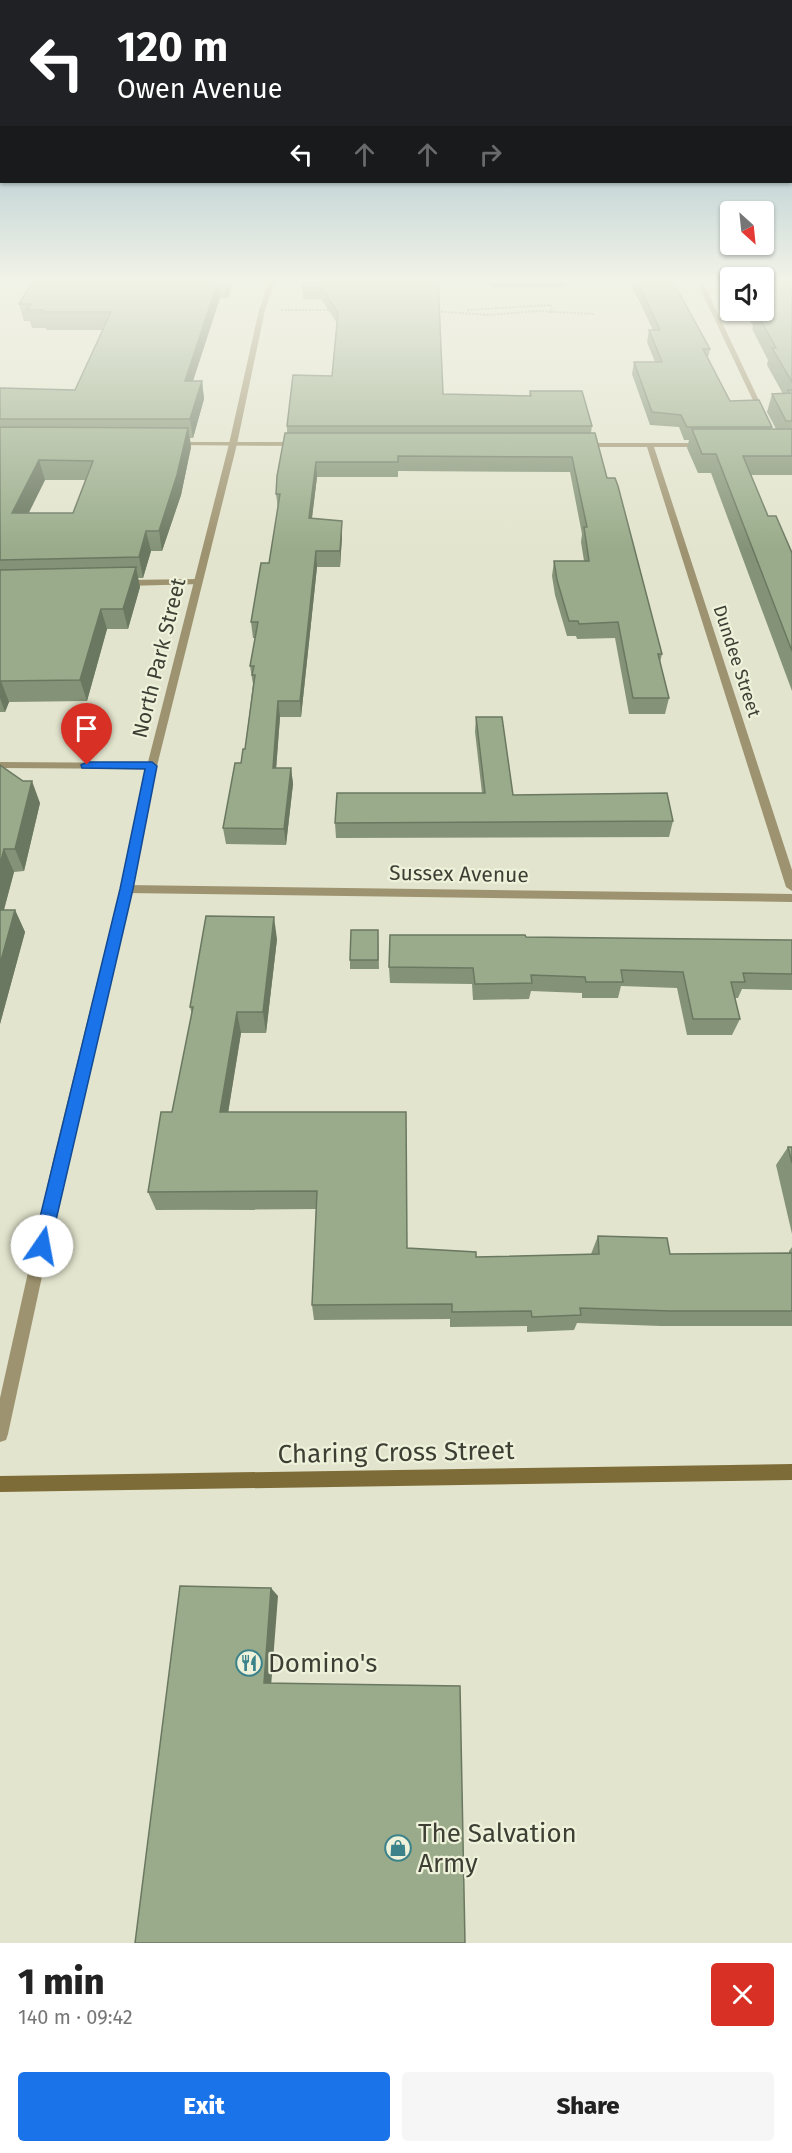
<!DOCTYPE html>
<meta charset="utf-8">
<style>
:root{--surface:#fff;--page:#f6f6f6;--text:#222;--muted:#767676;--accent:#1a73e8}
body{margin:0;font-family:"Fira Sans",sans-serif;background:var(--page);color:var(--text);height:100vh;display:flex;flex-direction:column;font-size:22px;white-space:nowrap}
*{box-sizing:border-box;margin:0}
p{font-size:20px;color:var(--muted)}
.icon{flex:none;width:33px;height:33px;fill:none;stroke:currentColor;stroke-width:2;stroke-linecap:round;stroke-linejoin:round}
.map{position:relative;height:1943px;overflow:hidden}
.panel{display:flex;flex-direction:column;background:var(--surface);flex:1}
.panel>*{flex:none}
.hud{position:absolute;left:0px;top:0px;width:792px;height:183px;box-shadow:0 2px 4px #0004;background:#202124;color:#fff;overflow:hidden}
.needle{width:39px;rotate:153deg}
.buttons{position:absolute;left:720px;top:201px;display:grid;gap:12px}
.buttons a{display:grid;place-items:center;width:54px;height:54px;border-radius:6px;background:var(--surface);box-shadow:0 2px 4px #0004;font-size:30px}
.pin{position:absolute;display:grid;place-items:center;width:51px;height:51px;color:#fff;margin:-62px -26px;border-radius:50% 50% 50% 0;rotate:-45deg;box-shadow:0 0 6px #0007}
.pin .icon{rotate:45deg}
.me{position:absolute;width:66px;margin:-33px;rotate:12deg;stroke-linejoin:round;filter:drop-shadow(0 0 4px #0008)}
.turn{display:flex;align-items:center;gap:21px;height:126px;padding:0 18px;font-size:27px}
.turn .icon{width:78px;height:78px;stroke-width:2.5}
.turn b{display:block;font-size:42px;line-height:51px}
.lanes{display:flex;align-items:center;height:57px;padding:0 18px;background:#0003;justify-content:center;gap:30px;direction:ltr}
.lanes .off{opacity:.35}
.round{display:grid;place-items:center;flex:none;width:63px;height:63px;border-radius:6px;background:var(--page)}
.headline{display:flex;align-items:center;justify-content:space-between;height:102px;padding:0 18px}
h1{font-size:36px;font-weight:800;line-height:45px}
.action{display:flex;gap:12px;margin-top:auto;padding:12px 18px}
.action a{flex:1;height:69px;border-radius:6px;background:var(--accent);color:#fff;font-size:24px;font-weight:800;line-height:69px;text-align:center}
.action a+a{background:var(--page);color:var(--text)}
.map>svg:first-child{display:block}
</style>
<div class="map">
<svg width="792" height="1943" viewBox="0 0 792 1943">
<rect width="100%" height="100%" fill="#e2e4cd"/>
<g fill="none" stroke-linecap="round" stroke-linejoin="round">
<g stroke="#9e9f8e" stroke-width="2" stroke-dasharray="2 1.5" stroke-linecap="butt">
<path d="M281,310H334"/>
<path d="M467,310L551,305L552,313"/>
<path d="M434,311L488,315L538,311L595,314"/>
</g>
<path fill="#9e9370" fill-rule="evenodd" d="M199,579L202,580V584L125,586L121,583L125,580Z"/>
<g fill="#9e9370" fill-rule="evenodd">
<path d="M695,278H701L765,413L764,414L759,413Z"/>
<path d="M173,442H299L303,444L299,446L175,445L173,444Z"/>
<path d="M580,443H704L708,445L704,447H654L792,870V891L786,887L647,447H583L579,445Z"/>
<path d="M0,762L152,763L157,766L152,769L0,768Z"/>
<path d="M126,885L792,894V902L126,893L120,889Z"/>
</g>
<path fill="#9e9370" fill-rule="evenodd" d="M270,278H276L265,310L237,444L157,766L132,889L68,1156L8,1434L6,1440L0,1442V1398L54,1156L120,889L147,766L229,444L259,310Z"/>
<path fill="#7d6c37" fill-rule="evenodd" d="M792,1464V1480L0,1492V1476Z"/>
</g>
<g fill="#849377" fill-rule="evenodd">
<path d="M233,278L228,298H220L193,381H202L204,399L193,438H190L191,447L181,495L162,551H151L143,578H138L140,587L128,629H107L87,701L9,702L5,712H0V388L75,390L103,330H46V328H32L30,321H24L19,304ZM45,480H85L73,513H28Z"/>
<path d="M305,278H671L710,349L708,358L730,401L772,427L771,429H776L767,412L772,394H783L767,365L768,360L752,329L753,326L744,310H764L792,278V475H751L768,516L792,553V691L711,473H698L687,448L689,440H684L679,427L650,425L632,374L634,362H655L647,342L649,330H653L631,284L566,282L565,287H492L491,284L438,283L443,394L529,396L530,391L592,426L591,433L607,478L662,654L660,662L669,698L665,714H629L615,638L577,639L576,636H567L555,595L552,576L554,561H584L581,542L582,534L570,472L398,471V477H317L312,518L342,521V536L340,567H317L301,717H280L276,768H291L293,784L286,845L226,844L223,828L245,749L253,684L250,666L255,638H253L251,622L269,563L278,509L276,494L287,433V426L332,376L337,323L321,299H303L302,287Z"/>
<path d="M726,278H730V286Z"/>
<path d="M476,717L513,795L673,821L669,837L336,838L335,823L482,793L475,732Z"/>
<path d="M0,765L40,803L24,871L14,872L4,910H15L25,932L0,1024Z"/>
<path d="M378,930L379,969H350V960Z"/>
<path d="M526,937L792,940V990L742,989L738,998H734L740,1019L732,1035H687L677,988L621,986L618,998H582V993L531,991L529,999L473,1000L472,984L390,983L389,967Z"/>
<path d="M277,939L266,1033H241L228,1112L407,1248L476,1257L591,1254L598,1236L670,1254L789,1253V1251L792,1247V1326H661L577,1323L574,1330L527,1332V1326L450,1327V1319L314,1320L312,1305L316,1209L156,1210L148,1192L172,1112L192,1014L190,1007Z"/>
<path d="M788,1147H792V1234L776,1165Z"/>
</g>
<g fill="#6b7861">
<path d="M227,278H233L228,298L226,281Z"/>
<path d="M218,281L220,298L187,399L185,381Z"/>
<path d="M202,381L204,399L193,438L190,419Z"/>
<path d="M188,428L191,447L181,495L162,551L159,531Z"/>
<path d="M39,460L45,480L19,533L12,513Z"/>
<path d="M316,462L317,477L310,533L309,518Z"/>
<path d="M342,521V536L340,567V551Z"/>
<path d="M146,531L151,551L143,578L139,557Z"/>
<path d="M316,551L317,567L301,717L300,701Z"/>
<path d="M136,567L140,587L128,629L123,609Z"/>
<path d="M101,609L107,629L87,701L80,680Z"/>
<path d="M1,681L9,702L5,712L0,698V684Z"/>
<path d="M278,701L280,717L275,784L273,768Z"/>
<path d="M291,768L293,784L286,845L284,829Z"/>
<path d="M32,781L40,803L24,871L15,849Z"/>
<path d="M4,849L14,872L0,924V865Z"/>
<path d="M15,910L25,932L0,1024V964Z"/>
<path d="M274,917L277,939L266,1033L263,1012Z"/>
<path d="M237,1012L241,1033L225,1132L220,1112Z"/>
<path d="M271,1588L278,1596L271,1687L264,1683Z"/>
</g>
<g fill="#99ab8a" stroke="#6b7861" stroke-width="1.5" fill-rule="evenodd">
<path d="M35,278H227L226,281H218L185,381H202L190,419H0V388L75,390L111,312H42L43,310H27L31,304H19Z"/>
<path d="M305,278H438L443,394L531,396L530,391H582L592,426H287L293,375L332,376L338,313L321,287H302Z"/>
<path d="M636,278H671L710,349H703L730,401L759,400L772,427H687L681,415L652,412L634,362H662L649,330H660Z"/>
<path d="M764,278H792V382L772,348H776L756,312H759L758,310H764Z"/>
<path d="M788,390H792V421H786L772,394L790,393Z"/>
<path d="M0,427L188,428L177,475L159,531H146L139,557L0,560ZM39,460L93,461L73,513H12Z"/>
<path d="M692,429H792V456H743L768,516H776L792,553V651L716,454H702Z"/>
<path d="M285,433H595L607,478H615L618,486L662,654H658L669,698H633L618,622L579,624L578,621H569L557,580L554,561H589L584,527H587L572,457L398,456V462H316L309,518L342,521L340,551H316L300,701H278L273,768H291L284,829L223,828L235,763H241L243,749H245L255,675H252L254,666H250L258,622H251L261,563H269L280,494H276L277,476Z"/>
<path d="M136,567L123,609H101L80,680L1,681L0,684V570Z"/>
<path d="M476,717H502L513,795L667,793L673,821L335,823L337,793H485Z"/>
<path d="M0,765L23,781H32L15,849H4L0,865Z"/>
<path d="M0,910H15L0,964Z"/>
<path d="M206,916L274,917L263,1012H237L220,1112H406L407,1248L476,1252V1257L599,1254L598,1236L667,1238L670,1254L792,1253V1311H671L580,1308L581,1315L532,1317L531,1311L452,1312V1304L312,1305L317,1191L148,1192L161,1112H172L193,1007H190Z"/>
<path d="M351,930H378V960H350Z"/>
<path d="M390,935H525L526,937L792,940V974L743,973L745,982H731L740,1019H693L683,972L621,970L623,982H586L585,977L531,975L532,983L475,984L473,968L389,967Z"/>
<path d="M788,1147H792V1163Z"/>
<path d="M180,1586L271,1588L264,1683L460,1686L465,1943H135Z"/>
</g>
<linearGradient id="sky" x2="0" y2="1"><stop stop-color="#78a5ba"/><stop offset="0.51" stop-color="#f2f3e8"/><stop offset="1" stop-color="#f2f3e8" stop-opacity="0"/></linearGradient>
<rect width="792" height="550" fill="url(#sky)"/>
<path fill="#1a73e8" stroke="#114b97" stroke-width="1.5" d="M87,762H152L157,766L133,889L50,1246L48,1252L42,1254L36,1252L33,1246L120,889L145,769L82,768L81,765Z"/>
<defs>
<g id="restaurant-ring" transform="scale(1.35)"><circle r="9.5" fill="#eff2da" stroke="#3b828b" stroke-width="1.5"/><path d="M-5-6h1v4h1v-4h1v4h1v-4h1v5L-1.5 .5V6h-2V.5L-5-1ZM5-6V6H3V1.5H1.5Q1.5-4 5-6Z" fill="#3b828b"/></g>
<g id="shop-ring" transform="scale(1.35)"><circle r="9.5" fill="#eff2da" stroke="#3b828b" stroke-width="1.5"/><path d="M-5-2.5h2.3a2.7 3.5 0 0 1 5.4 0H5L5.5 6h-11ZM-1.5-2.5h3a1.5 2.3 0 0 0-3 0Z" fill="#3b828b"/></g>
</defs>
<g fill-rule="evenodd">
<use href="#restaurant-ring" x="249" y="1663"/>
<use href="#shop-ring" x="398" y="1848"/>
</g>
<g text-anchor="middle" stroke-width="4.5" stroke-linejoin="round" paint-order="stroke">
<g font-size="18" fill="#3d3e34" stroke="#eff2da">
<text transform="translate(737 661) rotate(72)" y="6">Dundee Street</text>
</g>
<g font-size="21" fill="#3d3e34" stroke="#eff2da">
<text transform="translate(159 658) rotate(-76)" y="7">North Park Street</text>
<text transform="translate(459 874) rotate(1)" y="7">Sussex Avenue</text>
</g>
<g font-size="26" fill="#3d3e34" stroke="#eff2da">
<text transform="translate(396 1452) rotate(-1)" y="9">Charing Cross Street</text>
</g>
<g font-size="26" fill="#3d3e34" stroke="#eff2da" text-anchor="start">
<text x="268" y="1672">Domino's</text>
<text x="418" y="1842">The Salvation<tspan x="418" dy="30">Army</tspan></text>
</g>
</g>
</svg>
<div class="buttons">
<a><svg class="needle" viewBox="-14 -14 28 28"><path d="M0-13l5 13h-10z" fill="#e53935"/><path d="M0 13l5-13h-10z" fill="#767676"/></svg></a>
<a><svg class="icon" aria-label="sound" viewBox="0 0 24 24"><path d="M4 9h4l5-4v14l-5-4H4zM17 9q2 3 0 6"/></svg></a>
</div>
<div class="pin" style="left:87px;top:765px;background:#d93025"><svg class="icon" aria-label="arrive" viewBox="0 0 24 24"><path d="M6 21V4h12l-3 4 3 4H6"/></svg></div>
<svg class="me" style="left:42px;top:1246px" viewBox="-20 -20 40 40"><circle r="19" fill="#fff"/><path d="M0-13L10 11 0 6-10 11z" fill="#1a73e8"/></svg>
<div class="hud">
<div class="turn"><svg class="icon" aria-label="left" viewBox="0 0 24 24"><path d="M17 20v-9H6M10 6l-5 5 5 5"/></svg><div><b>120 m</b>Owen Avenue</div></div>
<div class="lanes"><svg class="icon" aria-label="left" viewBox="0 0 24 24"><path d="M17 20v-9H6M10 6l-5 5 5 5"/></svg><svg class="icon off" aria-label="ahead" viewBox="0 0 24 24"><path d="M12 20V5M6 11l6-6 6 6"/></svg><svg class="icon off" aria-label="ahead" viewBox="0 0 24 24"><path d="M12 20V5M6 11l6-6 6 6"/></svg><svg class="icon off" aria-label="right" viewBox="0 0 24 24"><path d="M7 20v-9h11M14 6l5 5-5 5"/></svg></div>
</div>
</div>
<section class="panel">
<div class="headline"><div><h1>1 min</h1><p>140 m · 09:42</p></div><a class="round" style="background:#d93025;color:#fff"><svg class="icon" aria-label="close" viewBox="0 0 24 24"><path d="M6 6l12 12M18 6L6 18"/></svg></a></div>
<div class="action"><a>Exit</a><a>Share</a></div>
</section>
